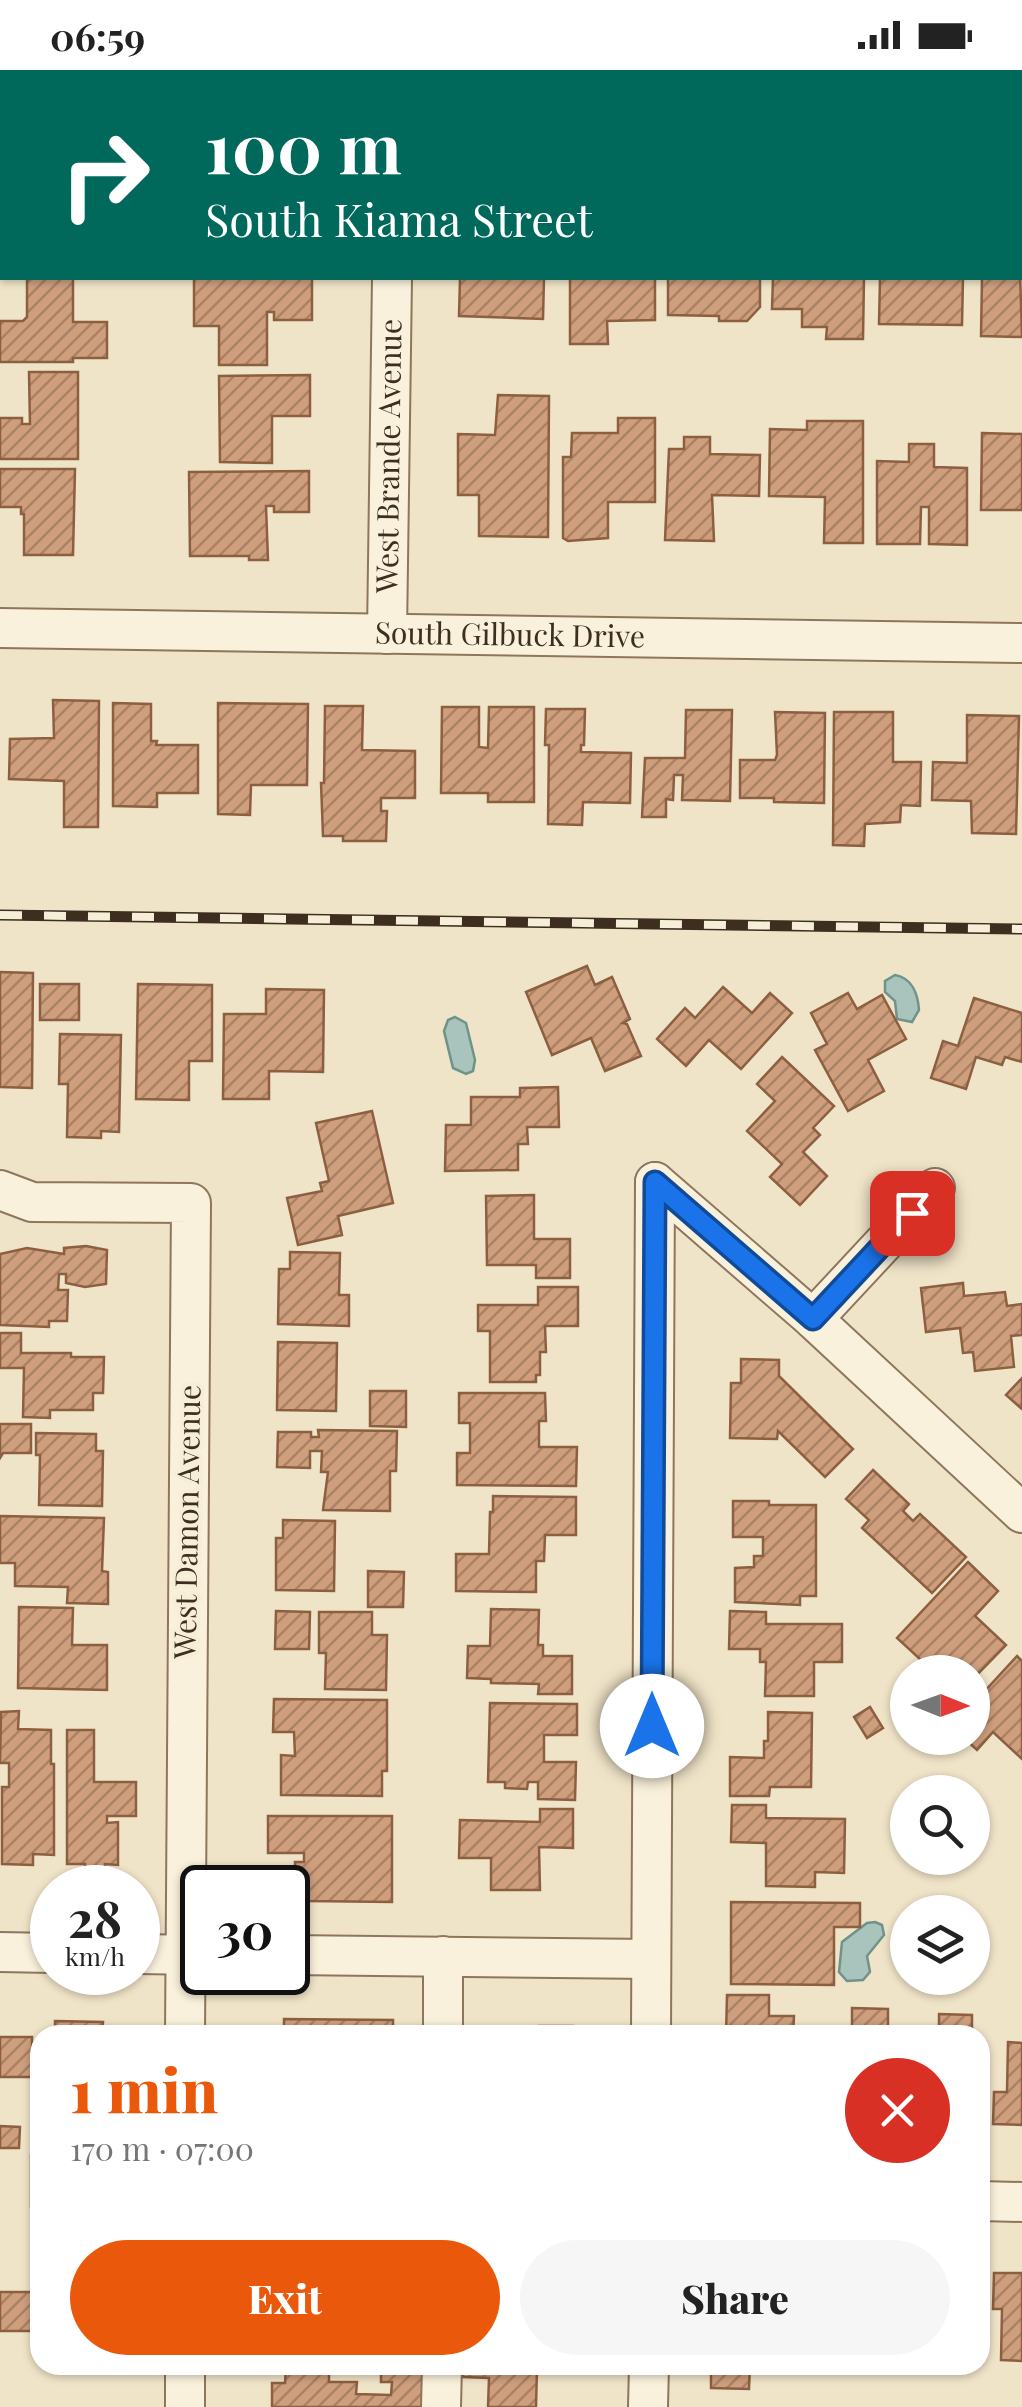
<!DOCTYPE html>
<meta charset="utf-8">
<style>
:root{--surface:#fff;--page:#f6f6f6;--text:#222;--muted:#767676;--accent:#ea580c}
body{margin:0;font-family:"Playfair Display",serif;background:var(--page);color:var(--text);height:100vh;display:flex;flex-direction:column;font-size:38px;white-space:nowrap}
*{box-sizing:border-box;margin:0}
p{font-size:32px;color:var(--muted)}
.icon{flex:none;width:55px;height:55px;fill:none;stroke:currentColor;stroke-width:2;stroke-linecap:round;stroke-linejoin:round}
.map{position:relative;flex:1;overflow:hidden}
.drawer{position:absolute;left:30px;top:1955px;width:960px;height:350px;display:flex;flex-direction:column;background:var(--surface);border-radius:30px;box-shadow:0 2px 8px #0004}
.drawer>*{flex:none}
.top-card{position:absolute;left:0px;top:0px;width:1022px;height:210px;box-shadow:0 2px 8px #0004;background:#00695c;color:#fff;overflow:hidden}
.needle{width:65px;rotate:91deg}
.tools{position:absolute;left:890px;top:1585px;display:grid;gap:20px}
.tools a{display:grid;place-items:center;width:100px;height:100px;border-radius:50%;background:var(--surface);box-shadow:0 2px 8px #0004;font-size:50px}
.speed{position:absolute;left:30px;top:1795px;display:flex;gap:20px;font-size:50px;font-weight:700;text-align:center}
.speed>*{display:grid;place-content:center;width:130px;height:130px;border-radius:50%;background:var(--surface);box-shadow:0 2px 8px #0004;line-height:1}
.speed small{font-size:25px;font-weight:400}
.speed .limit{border:5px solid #111;border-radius:15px;background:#fff;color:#111}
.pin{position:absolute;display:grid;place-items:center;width:85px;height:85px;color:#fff;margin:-42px;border-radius:20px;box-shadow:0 5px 15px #0006}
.me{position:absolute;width:110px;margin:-55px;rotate:0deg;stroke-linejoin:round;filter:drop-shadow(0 0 8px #0008)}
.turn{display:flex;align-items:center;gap:35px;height:210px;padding:0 40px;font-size:45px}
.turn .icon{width:130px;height:130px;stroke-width:2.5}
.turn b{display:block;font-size:70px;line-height:85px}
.round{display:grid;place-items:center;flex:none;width:105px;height:105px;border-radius:52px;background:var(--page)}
.headline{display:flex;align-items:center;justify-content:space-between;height:170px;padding:0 40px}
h1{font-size:60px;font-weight:800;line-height:75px;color:var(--accent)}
.button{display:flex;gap:20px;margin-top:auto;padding:20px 40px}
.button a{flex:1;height:115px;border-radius:60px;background:var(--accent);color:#fff;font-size:40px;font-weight:800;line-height:115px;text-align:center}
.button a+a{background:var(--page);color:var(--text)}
.status{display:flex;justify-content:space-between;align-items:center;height:70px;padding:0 50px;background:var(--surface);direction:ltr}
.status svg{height:28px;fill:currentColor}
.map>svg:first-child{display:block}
</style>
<div class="status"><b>06:59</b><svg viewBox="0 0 49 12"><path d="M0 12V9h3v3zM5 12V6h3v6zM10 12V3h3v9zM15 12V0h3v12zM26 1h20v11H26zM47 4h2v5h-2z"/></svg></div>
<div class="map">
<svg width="1022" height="2337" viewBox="0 0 1022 2337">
<defs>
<pattern id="building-hatch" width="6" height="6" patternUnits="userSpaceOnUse" patternTransform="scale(2.5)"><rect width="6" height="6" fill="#cf9f7d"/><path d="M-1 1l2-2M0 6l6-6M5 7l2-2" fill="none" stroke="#a98266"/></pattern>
</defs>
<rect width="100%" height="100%" fill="#f0e4c8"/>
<g fill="#a9c4bc" stroke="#6f938a" stroke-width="2.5">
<path d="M895,905C912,908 918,924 919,940L912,952L897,949L895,931L885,922V911Z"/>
<path d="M455,947L466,953L475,990L473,1001L466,1004L453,998L444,961L448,950Z"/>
<path d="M875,1852L882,1855L884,1865L867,1886L870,1902L863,1910L847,1911L839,1902L842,1872L867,1853Z"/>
</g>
<g fill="url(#building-hatch)" stroke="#8d5f41" stroke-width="2.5">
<path d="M0,0H105V2L0,3Z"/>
<rect x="201" y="0" width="70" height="2"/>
<path d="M1020,201L1022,267L981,266L982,208H1020Z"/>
<path d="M27,208H73V252H107V288H73V292H0V251H23L27,247Z"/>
<path d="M194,208H312V250H274V242H267V295H219V256H194Z"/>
<path d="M460,208H544L543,249L459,246Z"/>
<path d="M570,208H655V250L607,251L608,274H570Z"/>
<path d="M668,208H760V237L747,251H719V246L668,245Z"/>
<path d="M773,208H864L863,269H826L827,257H802V239H772Z"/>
<path d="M880,208H963L962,255L879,254Z"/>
<path d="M29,302H78V389H0V348H22V354H30Z"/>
<path d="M310,305V346H272V393L220,392L219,306Z"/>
<path d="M498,325L549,326L548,467L479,466V425H458V364L495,365Z"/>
<path d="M618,348H655V432H608V468L568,471L563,468V387H571L572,363H618Z"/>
<path d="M807,351H863V473H824L825,427L769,426L770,359L807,360Z"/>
<path d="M982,363L1022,364V440H981Z"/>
<path d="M684,367H710V384L760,385L759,426L712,425L714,471L665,470L669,379H684Z"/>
<path d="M909,374H934V397L967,398V475L929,474V437H921L920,474H877V391L909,392Z"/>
<path d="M0,399H75L73,485H24V444H21V437H0Z"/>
<path d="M309,401V442H274V436H266L268,490H249V486H190L189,402Z"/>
<path d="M53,630L99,631L98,757H64V711L9,709L10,669L54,668Z"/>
<path d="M113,633L151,634V671H157L156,675H198V723H157V737L113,736Z"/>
<path d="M218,633L308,634L307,715H251L250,745L218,744Z"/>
<path d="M325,636H363L362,680L415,681V728H381V741H387L386,771H343V766H323L321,713H324Z"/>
<path d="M442,637H479V677L488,678L489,637H534V732H488V723H441Z"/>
<path d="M546,639H585L584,675H581V682L631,683L630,733L583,732L582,755L548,754L549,675H545Z"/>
<path d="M686,640H732L730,731L682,730L683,705H674L673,730L666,729V747H642L645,688H685Z"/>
<path d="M775,642L825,643L824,733L774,732V728H740V690H775L777,685Z"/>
<path d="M834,642H893V692H921L920,736L901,735L900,752L865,754L864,776L833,775Z"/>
<path d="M967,645L1019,646L1016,764L972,763L971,731L932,730L933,692L967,693Z"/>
<path d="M587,896L595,915L612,907L630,949L623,953L627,954L641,986L605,1001L591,968L552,985L526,922Z"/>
<path d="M0,902L33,903L32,1018L0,1017Z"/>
<rect x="40" y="914" width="39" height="36"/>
<path d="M138,914L212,915V991H189V1030L136,1029Z"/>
<path d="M723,917L752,943L770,923L792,943L741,999L709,970L686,996L657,969L685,938L695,948Z"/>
<path d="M266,919L324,920L323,1002L269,1001V1029H223L224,944H266Z"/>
<path d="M848,923L857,939L882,925L906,969L868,990L884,1021L848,1041L815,980L827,974L811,943Z"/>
<path d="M974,928L1022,943V992L1005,987L1002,995L976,987L966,1019L931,1008L943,971L958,976Z"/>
<path d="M60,964L121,965L119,1062L101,1061V1068L67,1067L68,1014H59Z"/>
<path d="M782,987L834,1036L813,1058L820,1065L803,1082L827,1106L800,1135L770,1107L782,1094L747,1061L775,1031L757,1014Z"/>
<path d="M558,1017L559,1057H527L528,1074H518V1100L445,1101L446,1055H471V1027H520V1018Z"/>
<path d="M372,1041L393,1133L338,1146L342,1165L298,1175L287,1128L322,1121L320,1113L329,1111L316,1053Z"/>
<path d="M534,1125V1169H570V1208H536V1195H487L486,1126Z"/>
<path d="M86,1176L107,1180L106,1214L85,1217L66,1213V1204H59L58,1220H68L67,1251H49V1257L0,1255V1184L27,1178L64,1184V1178Z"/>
<path d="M290,1182L340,1183L339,1225H349V1256L278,1254L279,1199H290Z"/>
<path d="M963,1213L964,1226L1005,1222L1007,1236L1022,1234V1265L1011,1266L1014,1297L975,1301L973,1282L963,1283L960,1258L926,1262L921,1218Z"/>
<path d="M538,1217H578V1256H545L546,1282H540V1305H536V1312H490V1261H478V1235H538Z"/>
<path d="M0,1263H21V1283H71V1287H104L103,1323H93V1340H50V1348L23,1347L24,1298H0Z"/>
<path d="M278,1272L337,1273L336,1341L277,1340Z"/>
<path d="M741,1289L779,1290V1306L853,1379L825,1407L778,1361L777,1369L730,1368L731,1313H741Z"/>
<path d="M1022,1308V1339L1006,1325Z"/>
<path d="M370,1321H406V1357L370,1356Z"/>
<path d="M459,1323H545L546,1351H539V1377H577L576,1416L457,1415V1383H470V1353H459Z"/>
<path d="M0,1354H31V1383H3L0,1388Z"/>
<path d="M318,1360L397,1361L396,1401H390V1441L323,1440L328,1402H321L322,1381H310V1398L277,1397L278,1362H311V1367H319Z"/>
<path d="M36,1363L96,1364V1381H103L102,1436L39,1435L40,1385H36Z"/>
<path d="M873,1400L909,1434L903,1441L913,1451L920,1444L966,1487L932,1523L862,1458L869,1450L846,1429Z"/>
<path d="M493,1426L576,1427V1465H545L544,1491H536V1522L456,1521V1484H489L490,1442H493Z"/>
<path d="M733,1431H769V1435H816V1526H800V1535L735,1532V1498L754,1497V1486H763V1467H733Z"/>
<path d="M0,1446L104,1448L102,1501L108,1502V1534L67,1533L68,1517L15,1516V1493H0Z"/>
<path d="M283,1450L335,1451L334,1521L276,1520V1468H283Z"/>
<path d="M968,1492L998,1521L975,1546L1006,1575L972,1610V1602H934L897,1568Z"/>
<path d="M368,1501L404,1502L403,1537H368Z"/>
<path d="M19,1537L73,1538L72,1575H107V1620L18,1618Z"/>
<path d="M491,1539L539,1540L538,1575H543V1586H572V1624H538L539,1614L491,1613V1609L467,1608L468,1576H490Z"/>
<path d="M276,1541L310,1542L309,1579H275Z"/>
<path d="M730,1541L766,1542V1554H842V1592H814V1626H765L766,1592H760V1579H729Z"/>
<path d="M319,1542H372V1565H387L386,1620L325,1619L326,1583H319Z"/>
<path d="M1017,1586L1022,1591V1689L993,1662L977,1680L964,1668H972V1635Z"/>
<path d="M274,1629L387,1630V1701H382V1726L281,1725V1685L295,1686L294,1662H273Z"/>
<path d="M490,1633L577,1634V1665H544V1692H576L575,1730L538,1729V1712H528L527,1719L505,1718V1712H488Z"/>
<path d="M870,1637L883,1658L867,1668L854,1647Z"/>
<path d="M19,1641L18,1659L51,1660V1694H54V1785L33,1784V1795L2,1794V1717H9V1693H0L1,1642Z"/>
<path d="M768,1642L812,1643L811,1717H770L769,1726H730V1687L764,1688V1671H768Z"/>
<path d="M67,1660H94V1712H136V1746H107V1753L118,1752V1795L105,1794V1802H85V1794H67Z"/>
<path d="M732,1735H766V1748L845,1749L844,1803L815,1802V1817L766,1816V1773L731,1772Z"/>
<path d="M540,1739H573V1778L539,1777L540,1820H491V1788H459L460,1750L540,1752Z"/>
<path d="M268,1746H392V1832L306,1831L305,1814L295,1813V1792H304V1783H268Z"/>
<path d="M731,1832L860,1833V1857H834V1915L731,1914Z"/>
<path d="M727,1925H769V1946H794L793,1965H726Z"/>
<path d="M852,1938L888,1939V1965H852Z"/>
<path d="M939,1944L972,1945V1965H939Z"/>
<path d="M284,1949L393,1950V1965H284Z"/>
<path d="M55,1951L103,1952L102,1965H55Z"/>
<rect x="539" y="1956" width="34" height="9"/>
<rect x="0" y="1967" width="32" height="40"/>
<path d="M1008,1972L1022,1973V2055L993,2054L994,2022H1007Z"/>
<path d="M0,2056L20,2057L19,2078H0Z"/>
<rect x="31" y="2085" width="9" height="52"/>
<path d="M994,2203H1022V2291L1001,2290L1002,2239H993Z"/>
<rect x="0" y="2222" width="34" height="39"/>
<path d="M381,2295H424L423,2337H272V2313H285L286,2296L329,2297V2312H357L356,2324L391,2325L392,2312H381Z"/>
<path d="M463,2295H571V2299H537L536,2337H488L489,2308L463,2307Z"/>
<path d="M711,2295H750L749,2319L711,2318Z"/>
</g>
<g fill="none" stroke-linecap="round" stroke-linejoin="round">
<g stroke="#8d765c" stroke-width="42">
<g id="minor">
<path d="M394,2V0"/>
<path d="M1020,77H1022"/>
<path id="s1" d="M0,558L1022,573"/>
<path id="s2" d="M387,564L392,208"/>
<path d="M655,1112L813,1249L1022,1443"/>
<path d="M0,1120L32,1132L191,1133L185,1965"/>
<path d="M813,1249L935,1118"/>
<path d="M0,1882L52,1883"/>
<path d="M138,1884L202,1885"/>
<path d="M288,1885L651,1889"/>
<path d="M443,1965V1886"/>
<path d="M651,1965L655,1112"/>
<path d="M980,2131L1022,2132"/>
<path d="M185,2295V2337"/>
<path d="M441,2337L442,2295"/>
<path d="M648,2337L649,2295"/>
</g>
</g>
<use href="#minor" stroke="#faf1dc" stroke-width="38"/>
<g stroke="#3d2e20" stroke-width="11">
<path id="rail" d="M0,845L1022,859"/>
</g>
<use href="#rail" stroke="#f7eed8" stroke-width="8" stroke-dasharray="22" stroke-linecap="butt"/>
</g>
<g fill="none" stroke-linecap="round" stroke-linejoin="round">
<g stroke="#114b97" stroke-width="25">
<path id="route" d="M652,1656L655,1112L813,1249L912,1143"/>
</g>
<use href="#route" stroke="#1a73e8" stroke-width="18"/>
</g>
<g text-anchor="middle" stroke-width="8" stroke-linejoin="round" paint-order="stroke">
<g font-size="30" fill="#3d2e20" stroke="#f7eed8">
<text dy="10" stroke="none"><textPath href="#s2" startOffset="178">West Brande Avenue</textPath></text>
<text dy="10" stroke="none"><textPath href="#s1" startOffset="510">South Gilbuck Drive</textPath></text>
<text transform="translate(188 1452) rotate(-89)" y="10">West Damon Avenue</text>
</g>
</g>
</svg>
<div class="tools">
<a><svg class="needle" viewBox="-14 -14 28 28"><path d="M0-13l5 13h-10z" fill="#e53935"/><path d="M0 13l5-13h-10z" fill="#767676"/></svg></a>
<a><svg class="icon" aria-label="search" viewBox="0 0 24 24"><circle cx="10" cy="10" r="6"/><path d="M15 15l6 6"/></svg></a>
<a><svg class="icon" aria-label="layers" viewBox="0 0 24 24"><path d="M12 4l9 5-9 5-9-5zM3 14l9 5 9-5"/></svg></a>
</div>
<div class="speed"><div>28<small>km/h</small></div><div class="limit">30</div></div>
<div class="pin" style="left:912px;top:1143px;background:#d93025"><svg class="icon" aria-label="arrive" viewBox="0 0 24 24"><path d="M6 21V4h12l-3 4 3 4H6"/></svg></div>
<svg class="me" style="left:652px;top:1656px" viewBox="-20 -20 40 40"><circle r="19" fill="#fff"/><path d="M0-13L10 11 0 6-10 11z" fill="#1a73e8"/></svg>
<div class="top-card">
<div class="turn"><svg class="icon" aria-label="right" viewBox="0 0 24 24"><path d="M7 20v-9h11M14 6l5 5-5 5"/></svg><div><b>100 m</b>South Kiama Street</div></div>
</div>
<section class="drawer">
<div class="headline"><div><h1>1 min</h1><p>170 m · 07:00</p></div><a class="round" style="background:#d93025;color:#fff"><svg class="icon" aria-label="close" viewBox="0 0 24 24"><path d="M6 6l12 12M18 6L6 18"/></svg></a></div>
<div class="button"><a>Exit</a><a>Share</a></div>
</section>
</div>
